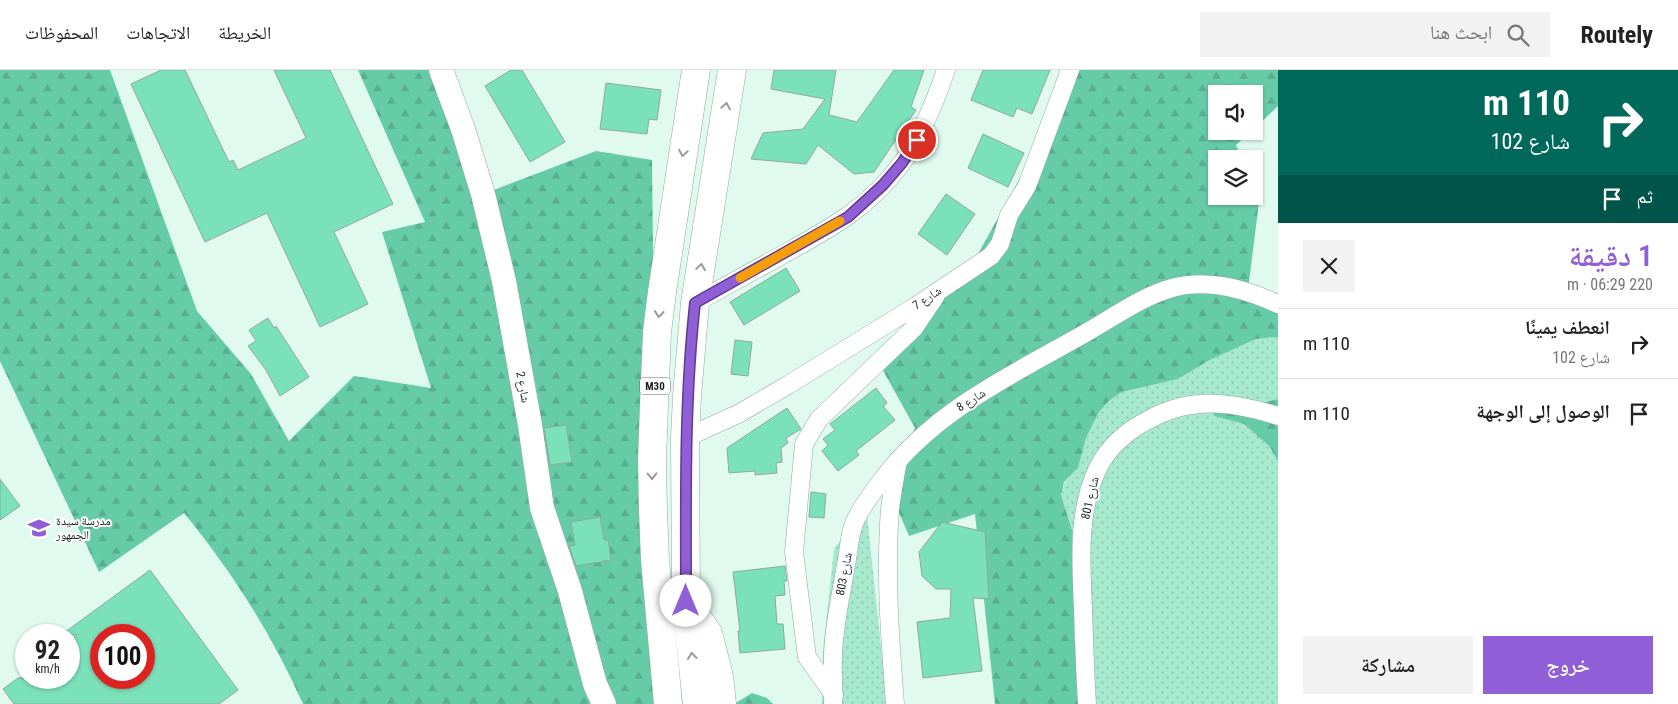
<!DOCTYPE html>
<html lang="ar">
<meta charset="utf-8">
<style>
:root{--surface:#fff;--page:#f2f2f2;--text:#222;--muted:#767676;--line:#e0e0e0;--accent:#905ed7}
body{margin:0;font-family:"Roboto Condensed","Noto Naskh Arabic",sans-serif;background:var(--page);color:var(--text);direction:rtl;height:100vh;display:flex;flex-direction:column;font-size:19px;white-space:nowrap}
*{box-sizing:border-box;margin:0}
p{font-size:16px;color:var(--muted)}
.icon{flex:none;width:28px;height:28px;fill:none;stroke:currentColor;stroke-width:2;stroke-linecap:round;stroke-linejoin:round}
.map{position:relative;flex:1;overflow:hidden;direction:ltr}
.side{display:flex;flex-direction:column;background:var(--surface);width:400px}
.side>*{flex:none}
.hud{background:#00695c;color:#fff;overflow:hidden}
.buttons{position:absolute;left:1208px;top:15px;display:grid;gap:10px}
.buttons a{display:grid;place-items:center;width:55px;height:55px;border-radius:0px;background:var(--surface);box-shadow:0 1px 4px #0004;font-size:25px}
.speed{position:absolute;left:15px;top:554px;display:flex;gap:10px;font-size:25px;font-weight:700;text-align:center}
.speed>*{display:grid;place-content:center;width:65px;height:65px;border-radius:50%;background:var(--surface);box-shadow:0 1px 4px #0004;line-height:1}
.speed small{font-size:12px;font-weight:400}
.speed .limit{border:8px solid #d22;background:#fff;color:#111}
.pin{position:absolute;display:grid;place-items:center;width:42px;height:42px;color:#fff;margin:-21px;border:2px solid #fff;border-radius:50%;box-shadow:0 1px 5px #0007}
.me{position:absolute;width:55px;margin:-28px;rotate:0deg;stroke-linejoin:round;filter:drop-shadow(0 0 4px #0008)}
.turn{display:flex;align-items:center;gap:18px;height:105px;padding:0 25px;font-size:22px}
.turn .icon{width:65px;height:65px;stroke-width:2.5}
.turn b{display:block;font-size:35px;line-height:42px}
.then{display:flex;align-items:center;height:48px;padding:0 25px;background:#0003;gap:10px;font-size:19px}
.round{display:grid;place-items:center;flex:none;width:52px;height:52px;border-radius:0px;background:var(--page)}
.head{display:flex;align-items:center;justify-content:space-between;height:85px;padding:0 25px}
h1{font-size:30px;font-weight:600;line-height:38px;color:var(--accent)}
.cta{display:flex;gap:10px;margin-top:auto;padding:10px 25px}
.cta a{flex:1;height:58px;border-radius:0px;background:var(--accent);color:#fff;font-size:20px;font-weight:600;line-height:58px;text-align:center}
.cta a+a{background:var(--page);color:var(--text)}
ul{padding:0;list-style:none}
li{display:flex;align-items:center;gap:15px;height:70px;padding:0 25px;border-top:1px solid var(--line)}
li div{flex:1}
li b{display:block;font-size:19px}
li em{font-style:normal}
header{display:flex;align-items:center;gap:30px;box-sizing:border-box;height:70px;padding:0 25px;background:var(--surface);border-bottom:1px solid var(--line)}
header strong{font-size:24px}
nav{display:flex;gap:28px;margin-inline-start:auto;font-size:18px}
.search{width:350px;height:45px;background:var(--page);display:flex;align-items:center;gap:12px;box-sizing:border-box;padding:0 18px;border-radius:0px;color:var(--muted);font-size:19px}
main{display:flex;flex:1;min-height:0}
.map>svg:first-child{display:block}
</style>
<header>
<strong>Routely</strong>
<div class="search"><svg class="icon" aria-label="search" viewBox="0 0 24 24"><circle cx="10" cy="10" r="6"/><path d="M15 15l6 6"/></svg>ابحث هنا</div>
<nav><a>الخريطة</a><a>الاتجاهات</a><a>المحفوظات</a></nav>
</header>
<main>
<section class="side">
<div class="hud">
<div class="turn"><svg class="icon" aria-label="right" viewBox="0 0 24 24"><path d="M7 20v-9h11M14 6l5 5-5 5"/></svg><div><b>110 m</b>شارع 102</div></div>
<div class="then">ثم<svg class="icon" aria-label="arrive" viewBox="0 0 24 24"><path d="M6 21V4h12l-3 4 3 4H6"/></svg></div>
</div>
<div class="head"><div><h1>1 دقيقة</h1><p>220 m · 06:29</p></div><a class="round"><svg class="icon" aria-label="close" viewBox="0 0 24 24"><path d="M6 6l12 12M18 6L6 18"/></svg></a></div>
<ul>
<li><svg class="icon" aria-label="right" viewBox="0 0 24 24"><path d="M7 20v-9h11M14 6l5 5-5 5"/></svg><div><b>انعطف يمينًا</b><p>شارع 102</p></div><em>110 m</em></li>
<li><svg class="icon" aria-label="arrive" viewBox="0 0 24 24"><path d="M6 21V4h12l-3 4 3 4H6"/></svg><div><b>الوصول إلى الوجهة</b></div><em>110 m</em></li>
</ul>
<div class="cta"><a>خروج</a><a>مشاركة</a></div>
</section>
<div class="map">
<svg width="1278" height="634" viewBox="0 0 1278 634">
<defs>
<pattern id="grass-dots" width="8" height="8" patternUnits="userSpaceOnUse" patternTransform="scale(1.25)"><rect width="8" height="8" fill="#a7e9ce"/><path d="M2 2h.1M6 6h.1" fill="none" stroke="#8fc8b0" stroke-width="1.8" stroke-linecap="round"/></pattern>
<pattern id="forest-firs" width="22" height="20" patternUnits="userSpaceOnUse" patternTransform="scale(1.25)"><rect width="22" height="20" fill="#66cca7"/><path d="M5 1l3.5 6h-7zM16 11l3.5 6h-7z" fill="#58af8f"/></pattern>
</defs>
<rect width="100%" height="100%" fill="#e0faef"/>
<g fill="url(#grass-dots)">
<path d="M1275,267L1278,268V329L1214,346L1244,354L1270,377L1278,392V634H1088L1074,566L1076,550L1072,460L1061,425L1065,412L1078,398L1086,368L1099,342L1109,331L1122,322L1178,309L1208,291L1256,269Z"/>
<path d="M866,435L887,634H822L823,580L834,479Z"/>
</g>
<g fill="url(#forest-firs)">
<path d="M0,0H110L197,241L251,304L289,371L354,306L431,318L382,162L425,152L358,0H433L486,123L596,81L652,90L656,448L672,634H303C272,564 232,502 184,443L99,502L0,291Z"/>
<path d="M1080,0H1278V36L1254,59V24H1216V61H1251L1236,75L1242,89H1216V126H1254V119L1259,132L1248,220L1278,233V268L1275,267L1256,269L1208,291L1178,309L1122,322L1109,331L1099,342L1086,368L1078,398L1064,412L1061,425L1072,460L1076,550L1074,566L1088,634H995L975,444L909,466L887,415L915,358L876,288L978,184Z"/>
<path d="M1227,324L1243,332L1258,334L1278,329V392L1270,377L1244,354L1214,346L1212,330Z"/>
<path d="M752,623L767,628L773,634H734Z"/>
</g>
<g fill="#7be1ba" stroke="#90a89e" fill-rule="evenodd">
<path d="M161,0H185L229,92L233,90L238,100L306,68L274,0H330L393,134L334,162L368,234L320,257L267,143L205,172L131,14Z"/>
<path d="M511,0H522L565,72L530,92L485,16Z"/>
<path d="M774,0H836L829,45L857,52L894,0H924L911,37L916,40L874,102L854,104L818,75L806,94L751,89L763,63L803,59L825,29L771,19Z"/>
<path d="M983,0H1050L1032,44L1017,38L1013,47L971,30Z"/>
<path d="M606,13L661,20L657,50L649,49L647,64L600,59Z"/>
<path d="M983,64L1024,83L1008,117L968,98Z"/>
<path d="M946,124L975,144L947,185L918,164Z"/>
<path d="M786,198L800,221L744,255L730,232Z"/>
<path d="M268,248L274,258L276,256L309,307L280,326L266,300L248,276L256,271L249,260Z"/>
<path d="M735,270L752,272L748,306L731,304Z"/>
<path d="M876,318L887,333L883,336L895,350L856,381L859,385L838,401L822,381L828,375L823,369L835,360L830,354Z"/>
<path d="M787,338L801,359L786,368L788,373L781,378L782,392L776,393L777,403L755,405V401L729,403L727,378Z"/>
<path d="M566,355L572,392L550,395L544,358Z"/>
<path d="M0,409L20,436L0,450Z"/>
<path d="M811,422L826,424L824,448L809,447Z"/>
<path d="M600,447L604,470H608L611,490L576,496L569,476L575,475L571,452Z"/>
<path d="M942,452L985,462L989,529L973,528L982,601L923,608L917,552L950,548L951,519H936L922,506L919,482Z"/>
<path d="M785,496L787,511H784L785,525L775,526L777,554H783L785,579L740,583L738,561H740L733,502Z"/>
<path d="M150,500L238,620L219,634H14L3,619L18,608H69V571L77,565H61ZM101,565H144V608H101Z"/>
</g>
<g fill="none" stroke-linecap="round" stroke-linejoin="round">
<g stroke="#91a99e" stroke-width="19">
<g id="street">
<path d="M695,233C724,217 753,201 782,185C829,159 869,138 902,93C922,65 935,32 946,0"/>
<path d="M685,368L738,344L788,315L916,236L991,186L1000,174L1009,145L1027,116L1070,0"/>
<path d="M834,625L807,587L794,482L804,374L819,349L914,258L935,227"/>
<path d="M833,634C834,618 832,601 833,585C834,554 841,525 846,495C849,481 849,464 855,451C862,436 872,423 882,410C934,341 1008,307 1082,265C1111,249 1140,227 1172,218C1208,208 1245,219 1278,234"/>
<path d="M895,634C890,569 885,504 890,439C892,423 895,407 898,390"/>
<path d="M1087,634C1085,602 1084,571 1083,539C1081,493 1077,441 1098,398C1109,376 1128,360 1150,349C1193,326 1233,332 1278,346"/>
</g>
</g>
<g stroke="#91a99e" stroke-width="25">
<path id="secondary" d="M441,0L463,59L483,124L504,211L530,355L542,438L570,521L595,614L604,634"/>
</g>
<g stroke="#91a99e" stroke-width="29">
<g id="highway">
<path d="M689,536L708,563L719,606L722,634"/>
<path d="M668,634L655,490L653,440L652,392L654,335L657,262L662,222L696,0"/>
<path d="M697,634L686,531L685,368L687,326L695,233L732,0"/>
</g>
</g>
<use href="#street" stroke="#fff" stroke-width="18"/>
<use href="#secondary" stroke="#fff" stroke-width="24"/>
<use href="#highway" stroke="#fff" stroke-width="28"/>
</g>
<defs><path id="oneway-chevron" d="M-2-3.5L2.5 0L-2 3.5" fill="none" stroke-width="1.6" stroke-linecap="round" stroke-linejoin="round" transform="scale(1.25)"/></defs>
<g stroke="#989c9a">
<use href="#oneway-chevron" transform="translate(726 36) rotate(-81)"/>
<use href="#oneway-chevron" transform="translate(683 83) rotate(99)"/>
<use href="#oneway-chevron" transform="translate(701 197) rotate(-81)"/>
<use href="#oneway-chevron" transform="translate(659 244) rotate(96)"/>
<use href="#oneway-chevron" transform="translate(652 406) rotate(89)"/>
<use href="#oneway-chevron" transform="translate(692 586) rotate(-96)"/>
</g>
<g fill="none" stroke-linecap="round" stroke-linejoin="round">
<g stroke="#5e3d8c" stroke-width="12">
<path id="route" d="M686,531C686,431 684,333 695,233L848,147L883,115L902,93L917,70"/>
</g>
<use href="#route" stroke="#905ed7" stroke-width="9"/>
<path stroke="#f59e0b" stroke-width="9" d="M740,208L840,151"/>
</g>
<defs>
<g id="school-bare" transform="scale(1.725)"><path d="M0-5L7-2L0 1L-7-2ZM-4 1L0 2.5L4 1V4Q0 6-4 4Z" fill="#905ed7" stroke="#fff" stroke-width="2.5" paint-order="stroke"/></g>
</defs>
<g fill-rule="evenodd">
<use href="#school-bare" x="39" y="458"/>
</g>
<g text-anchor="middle" stroke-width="4" stroke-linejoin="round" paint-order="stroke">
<rect fill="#fff" stroke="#5e6562" stroke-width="1" x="640" y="307.5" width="30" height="17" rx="4"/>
<g font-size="11" font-weight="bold" fill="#19231f">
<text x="655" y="320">M30</text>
</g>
<g font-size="12" fill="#19231f" stroke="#fff">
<text transform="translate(927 228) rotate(-33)" y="4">شارع 7</text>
<text transform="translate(523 317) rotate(80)" y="4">شارع 2</text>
<text transform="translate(971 330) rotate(-32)" y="4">شارع 8</text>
<text transform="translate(1090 428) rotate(-77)" y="4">شارع 801</text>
<text transform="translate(844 504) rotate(-79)" y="4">شارع 803</text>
</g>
<g font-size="12" fill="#19231f" stroke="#fff" text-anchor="start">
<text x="56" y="455">مدرسة سيدة<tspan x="56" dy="14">الجمهور</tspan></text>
</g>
</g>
</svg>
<div class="buttons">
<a><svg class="icon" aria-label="sound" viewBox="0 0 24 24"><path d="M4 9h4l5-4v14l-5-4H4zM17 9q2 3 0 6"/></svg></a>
<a><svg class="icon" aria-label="layers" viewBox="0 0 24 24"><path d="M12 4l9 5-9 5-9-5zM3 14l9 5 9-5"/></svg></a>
</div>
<div class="speed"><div>92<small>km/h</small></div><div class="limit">100</div></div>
<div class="pin" style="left:917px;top:70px;background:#d93025"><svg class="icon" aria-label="arrive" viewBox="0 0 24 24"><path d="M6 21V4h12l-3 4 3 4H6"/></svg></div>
<svg class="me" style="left:686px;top:531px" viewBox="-20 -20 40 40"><circle r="19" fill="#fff"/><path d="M0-13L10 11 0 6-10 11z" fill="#905ed7"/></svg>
</div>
</main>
